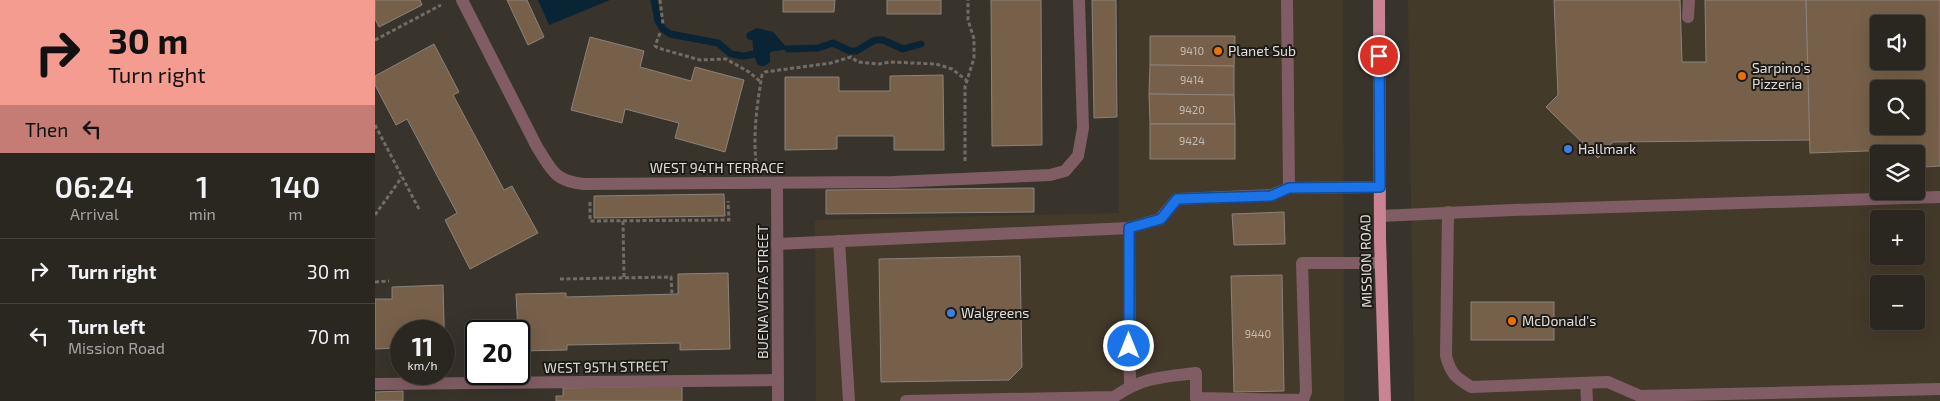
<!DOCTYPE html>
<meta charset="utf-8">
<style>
:root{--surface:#2a2620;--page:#36322d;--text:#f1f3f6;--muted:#a5a5a5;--line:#46433e}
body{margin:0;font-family:"Exo 2",sans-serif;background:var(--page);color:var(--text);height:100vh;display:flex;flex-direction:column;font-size:19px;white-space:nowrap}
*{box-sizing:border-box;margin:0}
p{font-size:16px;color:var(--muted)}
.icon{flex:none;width:28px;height:28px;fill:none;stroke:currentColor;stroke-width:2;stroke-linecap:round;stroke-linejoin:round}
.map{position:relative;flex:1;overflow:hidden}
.drawer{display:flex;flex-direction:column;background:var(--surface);width:375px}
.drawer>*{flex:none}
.hud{background:#f59c91;color:#111;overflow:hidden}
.controls{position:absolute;left:1495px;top:15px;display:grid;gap:10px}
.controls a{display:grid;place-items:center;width:55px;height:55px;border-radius:5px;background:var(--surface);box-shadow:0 5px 20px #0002,0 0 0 1px var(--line);font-size:25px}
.speed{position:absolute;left:15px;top:320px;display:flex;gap:10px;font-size:25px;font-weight:700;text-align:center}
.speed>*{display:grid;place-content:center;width:65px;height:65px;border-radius:50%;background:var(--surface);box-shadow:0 5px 20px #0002,0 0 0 1px var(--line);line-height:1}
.speed small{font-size:12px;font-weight:400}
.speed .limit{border:2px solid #111;border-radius:8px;background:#fff;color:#111}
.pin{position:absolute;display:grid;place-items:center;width:42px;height:42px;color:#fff;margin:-21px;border:2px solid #fff;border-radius:50%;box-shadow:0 1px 5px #0007}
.me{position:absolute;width:55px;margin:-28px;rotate:0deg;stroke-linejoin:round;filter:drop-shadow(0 0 4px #0008)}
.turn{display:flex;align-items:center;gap:18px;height:105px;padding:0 25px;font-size:22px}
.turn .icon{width:65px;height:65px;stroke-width:2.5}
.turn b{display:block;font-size:35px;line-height:42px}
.then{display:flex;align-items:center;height:48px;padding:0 25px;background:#0003;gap:10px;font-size:19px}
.eta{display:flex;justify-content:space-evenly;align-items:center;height:85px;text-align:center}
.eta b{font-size:30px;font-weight:600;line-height:35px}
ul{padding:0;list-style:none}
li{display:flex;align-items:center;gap:15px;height:65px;padding:0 25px;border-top:1px solid var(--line)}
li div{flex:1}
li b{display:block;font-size:19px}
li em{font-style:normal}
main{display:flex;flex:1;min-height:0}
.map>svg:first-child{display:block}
</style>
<main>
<section class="drawer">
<div class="hud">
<div class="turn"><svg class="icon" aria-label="right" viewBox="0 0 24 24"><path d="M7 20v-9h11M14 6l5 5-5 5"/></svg><div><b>30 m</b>Turn right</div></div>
<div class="then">Then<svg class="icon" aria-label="left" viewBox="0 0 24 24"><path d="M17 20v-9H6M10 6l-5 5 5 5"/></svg></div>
</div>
<div class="eta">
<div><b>06:24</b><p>Arrival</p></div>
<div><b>1</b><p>min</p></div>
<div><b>140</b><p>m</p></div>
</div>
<ul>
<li><svg class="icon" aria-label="right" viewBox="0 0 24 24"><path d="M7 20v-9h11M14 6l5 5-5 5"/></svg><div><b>Turn right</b></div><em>30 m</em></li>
<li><svg class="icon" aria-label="left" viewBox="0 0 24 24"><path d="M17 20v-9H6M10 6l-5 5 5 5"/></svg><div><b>Turn left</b><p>Mission Road</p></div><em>70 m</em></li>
</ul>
</section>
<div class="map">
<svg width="1565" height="401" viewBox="0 0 1565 401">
<rect width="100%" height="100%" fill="#38332b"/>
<g fill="#443a2a" fill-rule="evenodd">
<path d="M744,0H968L969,401H441L440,220L744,213Z"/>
<path d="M1033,0H1565V401H1039ZM1504,24H1541V61H1504ZM1504,89H1541V126H1504ZM1504,154H1541V191H1504ZM1504,219H1541V256H1504ZM1504,284H1541V321H1504Z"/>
</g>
<g fill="#092435">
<path d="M163,0H235L174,25Z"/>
<path d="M382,28L398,32L413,49L395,52V62C391,66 388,67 383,65C380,61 377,47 378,41L373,39L371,36L372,33Z"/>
</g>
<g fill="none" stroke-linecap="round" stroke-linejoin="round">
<g stroke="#092435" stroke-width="7">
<path d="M279,0L283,21L288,29L295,34L343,43L356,54L368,56L380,54"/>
<path d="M413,49L443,48L458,43L475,51H481L500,40H508L528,49L546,44"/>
</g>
</g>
<g fill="#766049" stroke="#8b837b" fill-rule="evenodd">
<path d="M0,0H45L47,5L4,27L0,19Z"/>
<path d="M132,0H152L169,37L153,45Z"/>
<path d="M408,0H460L459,12H408Z"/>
<rect x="512" y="0" width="54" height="14"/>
<path d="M616,0H666L667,145L617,146Z"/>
<path d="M717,0H741L742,117L719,118Z"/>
<path d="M1179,0H1305L1307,62H1331L1330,0H1431L1436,140L1238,142L1223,158L1171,107L1183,95Z"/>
<path d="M1431,0H1565V166L1549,167L1548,149L1435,153ZM1504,24H1541V61H1504ZM1504,89H1541V126H1504Z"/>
<path d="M775,36H860L859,66L775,65Z"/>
<path d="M215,37L269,51L265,67L316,81L320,67L369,80L350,152L300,138L304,123L250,109L247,123L196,110Z"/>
<path d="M59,44L84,92L78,95L129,190L137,186L163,233L95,269L70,220L82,213L32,119L21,125L0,85V76Z"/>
<path d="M775,65L859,66V95L774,94Z"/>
<path d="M568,75L569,150H519V136H462V149L410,150V77H464V91H515V76Z"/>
<path d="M774,94L859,95L860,124H775Z"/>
<rect x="775" y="124" width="85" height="35"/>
<path d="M659,188V212L451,214V190Z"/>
<path d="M349,194L350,216L219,218V196Z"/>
<path d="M909,212L910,244L859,245L857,214Z"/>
<path d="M645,256L647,367L634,380L506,382L504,259Z"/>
<path d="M353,273L355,349L305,350V343L192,345V350L144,351L141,294L191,293V297L303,294V274Z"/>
<path d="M907,275L909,391L859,392L856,276Z"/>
<path d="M68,285L70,358H69V331H26V359H23L22,348L0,349V299H17V287Z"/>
<rect x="1096" y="302" width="83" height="38"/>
<path d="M307,386V401H181V396H188V388Z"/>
<path d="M28,391V401H0V392Z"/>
</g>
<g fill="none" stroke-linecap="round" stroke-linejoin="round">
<g stroke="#716d66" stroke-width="3" stroke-dasharray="4 2.5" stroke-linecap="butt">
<path d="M285,0L288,24"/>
<path d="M285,33L280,46L283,48L325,60L351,59L374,72L386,82"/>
<path d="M0,40L66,5"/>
<path d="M0,125L45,211"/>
<path d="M590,161V87L599,58V39L593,20V0"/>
<path d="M381,162C378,133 382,104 387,75L390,72L456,63L476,57L483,62L504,64L515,62L561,64L577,69L591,80"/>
<path d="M215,202V221L354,220L353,201"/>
<path d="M0,215L27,177"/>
<path d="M248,221L249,277"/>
<path d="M185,279L296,277L297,295"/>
<path d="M0,282L14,281"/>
</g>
<g stroke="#805d64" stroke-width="12">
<path d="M87,0L162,147C177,170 179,181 209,184L518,182L675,175L690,171L703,156L708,128L704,0"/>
<path d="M912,0L914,188"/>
<path d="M1313,17L1314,0"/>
<path d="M402,183L403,401"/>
<path d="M1073,212L1071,356C1076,374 1080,377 1096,387L1233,382L1265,396L1565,389"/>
<path d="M1005,216L1137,210L1565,197"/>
<path d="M754,228L755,386"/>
<path d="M464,241L474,401"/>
<path d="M402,244L754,228L785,219L802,199L897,195L914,188L1005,187"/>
<path d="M1211,383L1212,401"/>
<path d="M0,384L403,380"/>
<path d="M531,401L739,397C768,377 787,377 821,373V398L928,400L931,392L927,263H1006"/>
</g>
<path stroke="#ca8393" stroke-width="12" d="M1004,0L1005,239L1010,401"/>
</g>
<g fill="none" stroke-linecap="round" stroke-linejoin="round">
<g stroke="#114b97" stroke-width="12">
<path id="route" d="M754,346V228L786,219L802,199L896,196L914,188L1005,187L1004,56"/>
</g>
<use href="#route" stroke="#1a73e8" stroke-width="9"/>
</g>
<g fill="#e8710a" stroke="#1d1b17" stroke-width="2">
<circle cx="843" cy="51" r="5"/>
<circle cx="1367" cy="76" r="5"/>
<circle cx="1137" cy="321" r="5"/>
</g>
<g fill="#3f7fe0" stroke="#1d1b17" stroke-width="2">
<circle cx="1193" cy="149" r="5"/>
<circle cx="576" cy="313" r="5"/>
</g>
<g text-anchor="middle" stroke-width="4" stroke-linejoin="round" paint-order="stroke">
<g font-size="11" fill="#c6beb4">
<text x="817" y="55">9410</text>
<text x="817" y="84">9414</text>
<text x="817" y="114">9420</text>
<text x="817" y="145">9424</text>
<text x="883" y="338">9440</text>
</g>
<g font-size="14" fill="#e0ddd8" stroke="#1d1b17" text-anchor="start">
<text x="853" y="56">Planet Sub</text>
<text x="1377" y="73">Sarpino's<tspan x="1377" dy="16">Pizzeria</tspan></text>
<text x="1203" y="154">Hallmark</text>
<text x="586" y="318">Walgreens</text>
<text x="1147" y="326">McDonald's</text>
</g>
<g font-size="14" fill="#e0ddd8" stroke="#1d1b17">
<text x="342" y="173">WEST 94TH TERRACE</text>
<text transform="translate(991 261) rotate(-91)" y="5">MISSION ROAD</text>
<text transform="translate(388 292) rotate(-90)" y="5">BUENA VISTA STREET</text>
<text transform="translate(231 367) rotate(-1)" y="5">WEST 95TH STREET</text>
</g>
</g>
</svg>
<div class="controls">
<a><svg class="icon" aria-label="sound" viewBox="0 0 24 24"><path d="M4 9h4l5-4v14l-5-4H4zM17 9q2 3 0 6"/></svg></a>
<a><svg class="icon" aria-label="search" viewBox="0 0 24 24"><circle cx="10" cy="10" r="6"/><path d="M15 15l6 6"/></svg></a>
<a><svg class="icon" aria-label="layers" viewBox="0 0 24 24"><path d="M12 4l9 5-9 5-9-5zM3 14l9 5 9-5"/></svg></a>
<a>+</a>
<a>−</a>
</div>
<div class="speed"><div>11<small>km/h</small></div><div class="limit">20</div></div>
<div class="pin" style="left:1004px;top:56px;background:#d93025"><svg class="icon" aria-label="arrive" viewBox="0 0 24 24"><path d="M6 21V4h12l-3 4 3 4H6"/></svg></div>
<svg class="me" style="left:754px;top:346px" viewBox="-20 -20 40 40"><circle r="17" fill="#1a73e8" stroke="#fff" stroke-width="3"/><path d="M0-11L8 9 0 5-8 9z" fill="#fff"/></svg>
</div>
</main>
